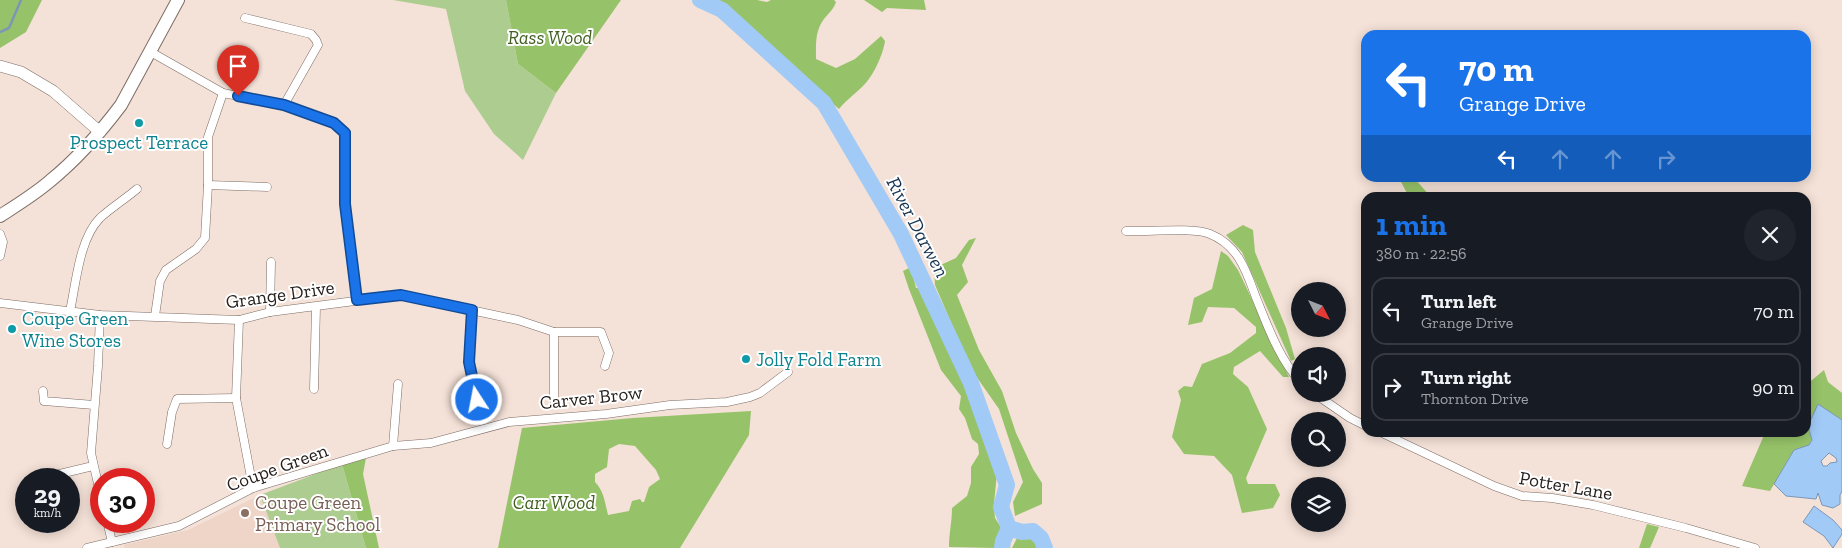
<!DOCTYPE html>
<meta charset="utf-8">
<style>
:root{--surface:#171b24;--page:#20242c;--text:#f1f3f6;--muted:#9ea1a6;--line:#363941;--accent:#1a73e8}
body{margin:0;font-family:"Zilla Slab",serif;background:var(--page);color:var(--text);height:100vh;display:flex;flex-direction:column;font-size:19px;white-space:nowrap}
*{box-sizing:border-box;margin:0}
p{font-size:16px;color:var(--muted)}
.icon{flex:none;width:28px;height:28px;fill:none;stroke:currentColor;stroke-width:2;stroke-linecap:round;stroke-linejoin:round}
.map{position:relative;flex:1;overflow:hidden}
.details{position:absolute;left:1361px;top:192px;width:450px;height:245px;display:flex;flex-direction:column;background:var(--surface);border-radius:15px;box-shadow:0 2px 12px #0003}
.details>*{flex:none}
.guide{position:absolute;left:1361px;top:30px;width:450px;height:152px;border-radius:15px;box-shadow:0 2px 12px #0003;background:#1a73e8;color:#fff;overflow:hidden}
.needle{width:32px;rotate:132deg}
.tools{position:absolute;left:1291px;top:282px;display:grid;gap:10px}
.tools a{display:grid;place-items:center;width:55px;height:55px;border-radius:50%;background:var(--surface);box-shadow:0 2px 12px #0003;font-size:25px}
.speed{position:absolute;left:15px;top:468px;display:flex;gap:10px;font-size:25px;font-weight:700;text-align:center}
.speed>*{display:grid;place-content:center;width:65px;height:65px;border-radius:50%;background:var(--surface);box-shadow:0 2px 12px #0003;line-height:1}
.speed small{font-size:12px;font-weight:400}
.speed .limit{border:8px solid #d22;background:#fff;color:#111}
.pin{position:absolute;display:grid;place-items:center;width:42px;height:42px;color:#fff;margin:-51px -21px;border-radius:50% 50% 50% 0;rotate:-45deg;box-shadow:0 0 5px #0007}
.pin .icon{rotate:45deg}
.me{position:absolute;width:55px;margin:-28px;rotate:349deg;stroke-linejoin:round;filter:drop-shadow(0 0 4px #0008)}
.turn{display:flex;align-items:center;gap:18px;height:105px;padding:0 15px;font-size:22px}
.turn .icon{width:65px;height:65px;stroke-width:2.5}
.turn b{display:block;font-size:35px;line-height:42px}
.lanes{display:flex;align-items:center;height:48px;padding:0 15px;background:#0003;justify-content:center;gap:25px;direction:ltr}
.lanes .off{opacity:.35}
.round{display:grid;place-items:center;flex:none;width:52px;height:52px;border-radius:26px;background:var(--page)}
.overview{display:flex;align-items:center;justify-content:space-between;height:85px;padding:0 15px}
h1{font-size:30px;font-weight:800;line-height:38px;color:var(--accent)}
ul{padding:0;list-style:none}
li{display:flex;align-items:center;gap:15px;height:68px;margin:0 10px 8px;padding:0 5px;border:2px solid var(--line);border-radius:15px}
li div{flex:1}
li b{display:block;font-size:19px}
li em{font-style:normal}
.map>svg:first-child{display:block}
</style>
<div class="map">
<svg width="1842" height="548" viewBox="0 0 1842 548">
<rect width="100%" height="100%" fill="#f4e1d7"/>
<path fill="#eed5c7" d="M260,495L280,548H124V545L188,530Z"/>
<g fill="#adcd90">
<path d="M393,0H506L518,64L556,93L523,160L494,134L465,91L446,9Z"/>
<path d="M342,464L366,548H280L260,495Z"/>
</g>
<g fill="#96c369" fill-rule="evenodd">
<path d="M0,0H42L26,32L0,48Z"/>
<path d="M506,0H621L556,93L518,64Z"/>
<path d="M713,0H757L767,2L771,0H834L836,2C833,11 826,15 822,22C815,33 816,46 816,59L836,68L855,59L881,36L885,41C883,55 873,77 862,87C854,95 846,100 839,109L721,3Z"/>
<path d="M864,0H924L926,10L887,8L882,12Z"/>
<path d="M1399,178H1414L1431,197H1409Z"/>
<path d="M1243,225L1253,230L1255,252L1286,328L1295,359L1291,361L1242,252L1226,235Z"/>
<path d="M976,238L962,265L968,282L957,295L979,350L1002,391L1016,433L1033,469L1042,483V504L1015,516L1013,502L1023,482L999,409L971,369L935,285L934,268L956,258L969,240Z"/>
<path d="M1221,251L1228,256L1238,270L1289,377H1283L1260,351L1234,367L1233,374L1248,387L1267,429L1246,478L1248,484H1275L1280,495L1273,508L1242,513L1232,475L1214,456L1184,454L1172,437L1181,400L1178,391L1184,386L1192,387L1202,364L1230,353L1256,333V327L1234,308L1208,307L1202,322L1188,325L1194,298L1212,289Z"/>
<path d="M911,267L916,288H922L967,389L997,472L994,504L995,518L1002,529L995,548L949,547C949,533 952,522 952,508L967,496L971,483V467L979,454L978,444L972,439L965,418L959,409L961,396L941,370L909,289L903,271Z"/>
<path d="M1824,370L1828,382L1842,393V420L1818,405L1808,426L1812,439L1809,445L1794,450L1770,491L1742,486L1765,433L1806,432V385Z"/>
<path d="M751,411L749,435L680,548H498L522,428L633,418ZM619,444L635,446L656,470L660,479L649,487L644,502H642L640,499L632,501L629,511L608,515C605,503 604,491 595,482V474L607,467L609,449Z"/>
<path d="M366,458L363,474L379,548H366L342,464Z"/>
<path d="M1647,524L1659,527L1650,548H1639Z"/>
<path d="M1024,536H1032L1039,544V548H1012L1017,538Z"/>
</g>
<g fill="#a1caf7" stroke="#7c97b6" fill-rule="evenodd">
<path d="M1818,404L1842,420V491L1840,495V504L1833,508L1822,505L1818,493L1816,499L1786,496L1774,484L1794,450L1809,445L1812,440L1808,426ZM1829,453L1836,458L1837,462L1830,463L1827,466H1823L1821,461Z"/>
<path d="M1814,506L1833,520L1842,530V534L1833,548L1824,536L1803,522Z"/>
</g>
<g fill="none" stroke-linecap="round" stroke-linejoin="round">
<path stroke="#7c97b6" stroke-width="2.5" d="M0,32L9,28L21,0"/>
<g stroke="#a1caf7" stroke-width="16">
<path d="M700,0L722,10L824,103L901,234L971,383L1007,485L1001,507L1009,528L1003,541L1002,548"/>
<path d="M1009,528L1022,532L1033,531L1041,538L1045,548"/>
</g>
<g stroke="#7d6d64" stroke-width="9">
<g id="street">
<path d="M245,18L311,34L316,40L318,45L284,105"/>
<path d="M149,51L223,93L284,105L334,123L345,133V204L357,300"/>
<path d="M208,185L267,187"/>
<path d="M1126,231C1148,232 1193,227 1210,234C1240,246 1247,274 1257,300C1268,327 1280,360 1300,381"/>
<path d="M0,234L3,242L0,256"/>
<path d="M0,303L100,315L239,320L270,312L401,295L518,320L554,332H601L609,353L605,366"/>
<path d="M472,310L469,362L477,400"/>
<path d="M70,311C76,284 79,239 100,218C111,208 125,199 137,189"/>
<path d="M270,312L271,262"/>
<path d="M100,315L98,366L91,453L101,497"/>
<path d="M155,316L160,281L166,270L196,249L205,238L208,185V137L223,93"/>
<path d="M239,320L236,398L253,488"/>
<path d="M474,385L491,387"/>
<path d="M314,389L316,307"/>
<path d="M43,391L44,401L94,405"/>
<path d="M1315,394L1350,418L1366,426"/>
<path d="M554,400V332"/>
<path d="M1380,432L1494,486L1522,496L1552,498L1593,505L1686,528L1755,548"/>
<path d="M167,444L172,412L177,399L236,398"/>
<path d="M393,446L398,384"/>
<path d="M47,477L93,466"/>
<path d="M107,521L112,542"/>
<path d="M87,548L179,526L253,488L393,446L431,443L509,422L606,414L670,405L727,402L750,397L760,393L788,372"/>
</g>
</g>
<g stroke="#7d6d64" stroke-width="12">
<path id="secondary" d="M0,66L21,72L53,91L100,132"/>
</g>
<g stroke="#7d6d64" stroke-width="14">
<path id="primary" d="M0,216C17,205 35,194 50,181C77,159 100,133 121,105L178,0"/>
</g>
<use href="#street" stroke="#fff" stroke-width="8"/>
<use href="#secondary" stroke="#fff" stroke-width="11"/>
<use href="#primary" stroke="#fff" stroke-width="12"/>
</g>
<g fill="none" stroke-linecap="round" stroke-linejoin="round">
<g stroke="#114b97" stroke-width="12">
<path id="route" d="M238,96L284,105L334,123L345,133V204L357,300L401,295L472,310L469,362L477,400"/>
</g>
<use href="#route" stroke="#1a73e8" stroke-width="9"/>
</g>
<g fill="#0f9aa8" stroke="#fff" stroke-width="2">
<circle cx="139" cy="123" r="5"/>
<circle cx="12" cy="329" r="5"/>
<circle cx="746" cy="359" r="5"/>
</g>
<circle fill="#8d6e63" stroke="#fff" stroke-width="2" cx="245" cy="513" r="5"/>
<g text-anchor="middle" stroke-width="4" stroke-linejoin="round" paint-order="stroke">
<g font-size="19" font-style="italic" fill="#425f22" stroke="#fff">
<text x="550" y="44">Rass Wood</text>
<text x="554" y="509">Carr Wood</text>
</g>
<g font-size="19" fill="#0d838f" stroke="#fff" text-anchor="start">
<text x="139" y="149" text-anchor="middle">Prospect Terrace</text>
<text x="22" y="325">Coupe Green<tspan x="22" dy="22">Wine Stores</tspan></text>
<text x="756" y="366">Jolly Fold Farm</text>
</g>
<g font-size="19" fill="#27201d" stroke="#fff">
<text transform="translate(280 294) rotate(-8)" y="7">Grange Drive</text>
<text transform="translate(591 397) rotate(-6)" y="7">Carver Brow</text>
<text transform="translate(277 467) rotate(-20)" y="7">Coupe Green</text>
<text transform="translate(1566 485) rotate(10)" y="7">Potter Lane</text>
</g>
<g font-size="19" fill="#785e54" stroke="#fff" text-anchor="start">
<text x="255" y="509">Coupe Green<tspan x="255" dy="22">Primary School</tspan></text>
</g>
<g font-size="20" font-style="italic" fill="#163351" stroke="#fff">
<text transform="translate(918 227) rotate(62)" y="7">River Darwen</text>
</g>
</g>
</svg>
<div class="tools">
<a><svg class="needle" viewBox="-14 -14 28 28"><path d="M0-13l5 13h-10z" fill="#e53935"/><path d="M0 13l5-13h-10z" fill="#9ea1a6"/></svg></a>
<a><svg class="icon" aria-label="sound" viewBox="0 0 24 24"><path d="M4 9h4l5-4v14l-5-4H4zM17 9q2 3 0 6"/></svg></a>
<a><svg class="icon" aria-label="search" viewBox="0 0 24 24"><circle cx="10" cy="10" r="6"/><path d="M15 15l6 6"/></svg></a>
<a><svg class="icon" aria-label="layers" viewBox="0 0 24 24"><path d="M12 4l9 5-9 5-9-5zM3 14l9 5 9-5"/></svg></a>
</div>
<div class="speed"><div>29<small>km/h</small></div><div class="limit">30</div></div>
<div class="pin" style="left:238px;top:96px;background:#d93025"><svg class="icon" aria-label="arrive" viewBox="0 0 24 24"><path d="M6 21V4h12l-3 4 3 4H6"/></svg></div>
<svg class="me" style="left:477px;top:400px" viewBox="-20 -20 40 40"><circle r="17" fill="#1a73e8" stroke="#fff" stroke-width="3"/><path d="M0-11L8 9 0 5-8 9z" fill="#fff"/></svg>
<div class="guide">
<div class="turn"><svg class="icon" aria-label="left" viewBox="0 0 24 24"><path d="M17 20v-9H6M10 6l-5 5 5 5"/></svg><div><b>70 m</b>Grange Drive</div></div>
<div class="lanes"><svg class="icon" aria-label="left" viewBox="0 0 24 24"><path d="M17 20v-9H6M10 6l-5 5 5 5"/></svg><svg class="icon off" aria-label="ahead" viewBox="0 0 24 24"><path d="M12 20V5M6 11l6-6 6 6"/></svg><svg class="icon off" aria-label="ahead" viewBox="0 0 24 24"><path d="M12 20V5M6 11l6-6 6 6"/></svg><svg class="icon off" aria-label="right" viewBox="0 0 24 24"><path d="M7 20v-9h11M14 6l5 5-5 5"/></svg></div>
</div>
<section class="details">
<div class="overview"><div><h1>1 min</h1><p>380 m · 22:56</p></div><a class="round"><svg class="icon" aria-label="close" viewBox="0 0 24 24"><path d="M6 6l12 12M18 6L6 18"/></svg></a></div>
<ul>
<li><svg class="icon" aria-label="left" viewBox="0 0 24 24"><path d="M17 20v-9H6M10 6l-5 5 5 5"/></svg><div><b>Turn left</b><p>Grange Drive</p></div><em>70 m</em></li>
<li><svg class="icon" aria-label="right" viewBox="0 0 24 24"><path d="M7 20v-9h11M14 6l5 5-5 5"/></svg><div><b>Turn right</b><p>Thornton Drive</p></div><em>90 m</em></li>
</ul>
</section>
</div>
